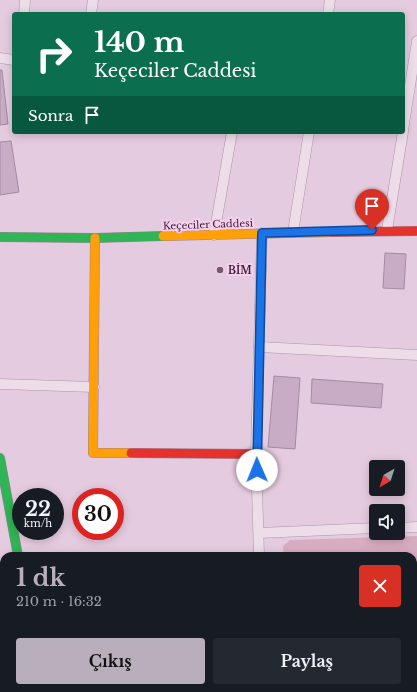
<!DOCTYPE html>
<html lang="tr">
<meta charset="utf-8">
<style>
:root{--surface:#171b24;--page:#242831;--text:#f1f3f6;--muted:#9ea1a6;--accent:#b9aebb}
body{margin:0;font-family:"Libre Baskerville",serif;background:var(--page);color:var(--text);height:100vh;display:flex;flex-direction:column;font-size:15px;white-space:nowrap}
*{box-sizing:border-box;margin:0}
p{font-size:13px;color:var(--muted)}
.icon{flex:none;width:22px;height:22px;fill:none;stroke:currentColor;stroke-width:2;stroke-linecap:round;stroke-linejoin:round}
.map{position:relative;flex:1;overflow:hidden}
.sheet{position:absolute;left:0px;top:552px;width:417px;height:140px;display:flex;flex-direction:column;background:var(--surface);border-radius:12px 12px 0 0;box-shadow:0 2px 10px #0003}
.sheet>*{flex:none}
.banner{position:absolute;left:12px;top:12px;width:393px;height:122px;border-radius:4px;box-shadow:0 2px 10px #0003;background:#0b6e4f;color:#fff;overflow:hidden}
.needle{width:26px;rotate:219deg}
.buttons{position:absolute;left:369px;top:460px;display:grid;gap:8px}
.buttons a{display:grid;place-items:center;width:36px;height:36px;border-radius:4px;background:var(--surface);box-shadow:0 2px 10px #0003;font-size:20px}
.speed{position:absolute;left:12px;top:488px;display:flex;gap:8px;font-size:20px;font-weight:700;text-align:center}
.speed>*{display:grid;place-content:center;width:52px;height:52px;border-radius:50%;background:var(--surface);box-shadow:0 2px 10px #0003;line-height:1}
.speed small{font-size:10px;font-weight:400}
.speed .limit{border:6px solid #d22;background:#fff;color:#111}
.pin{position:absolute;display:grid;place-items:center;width:34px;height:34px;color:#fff;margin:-41px -17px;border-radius:50% 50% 50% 0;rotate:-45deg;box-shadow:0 0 4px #0007}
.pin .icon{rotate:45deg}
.me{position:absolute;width:44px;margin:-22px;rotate:359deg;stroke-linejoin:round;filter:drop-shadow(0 0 3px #0008)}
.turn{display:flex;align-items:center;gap:14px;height:84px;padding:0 16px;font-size:18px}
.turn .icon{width:52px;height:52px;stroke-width:2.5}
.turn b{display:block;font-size:28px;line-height:34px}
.then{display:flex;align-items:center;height:38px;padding:0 16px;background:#0003;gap:8px;font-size:15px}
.round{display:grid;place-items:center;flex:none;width:42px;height:42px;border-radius:4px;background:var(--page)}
.overview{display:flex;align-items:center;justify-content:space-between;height:68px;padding:0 16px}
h1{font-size:24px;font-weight:700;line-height:30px;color:var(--accent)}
.action{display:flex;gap:8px;margin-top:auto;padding:8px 16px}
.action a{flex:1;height:46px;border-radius:4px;background:var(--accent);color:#111;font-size:16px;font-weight:700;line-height:46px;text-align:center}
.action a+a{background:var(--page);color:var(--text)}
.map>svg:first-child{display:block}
</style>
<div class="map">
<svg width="417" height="692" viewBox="0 0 417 692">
<rect width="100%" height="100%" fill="#e5cbdf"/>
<path fill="#d8adc1" d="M417,536V612H413V556H284L283,546L290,540Z"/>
<g fill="#c8acc6" stroke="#a48aa2">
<path d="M0,70H2L8,124L0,125Z"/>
<path d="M11,141L19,192L0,195V142Z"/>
<path d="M385,253L406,254L404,289L383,288Z"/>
<path d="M274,376L300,378L295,449L268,447Z"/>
<path d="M312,379L383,384L381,408L311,403Z"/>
<path d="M78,688H96L97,692H78Z"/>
</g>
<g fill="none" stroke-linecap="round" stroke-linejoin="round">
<g stroke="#aa95a6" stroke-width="11">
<g id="street">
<path d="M24,14L25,0"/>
<path d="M91,14L93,0"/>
<path d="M328,14L330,0"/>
<path d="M0,58L14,60"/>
<path d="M403,130L417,41"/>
<path d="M387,230L403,132"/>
<path d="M293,232L309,132"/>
<path d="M214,235L232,132"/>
<path d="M259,347L417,355"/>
<path d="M0,384L94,387"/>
<path d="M398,528L417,527"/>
<path d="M259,533L376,528"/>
<path d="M259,556L256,454L262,233"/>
<path d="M413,634H417"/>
<path d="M0,650H4"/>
<path d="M266,688L267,692"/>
<path d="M169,692V688"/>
</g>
</g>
<g stroke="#998496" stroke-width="10">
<g id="fast">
<path d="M0,237L95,238L163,236"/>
<path d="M0,458L18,556"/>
<path d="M0,610L4,633"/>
</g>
</g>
<g stroke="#998496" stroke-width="10">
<g id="slow">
<path d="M163,236L331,232"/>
<path d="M95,238L93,453H131"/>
</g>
</g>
<g stroke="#998496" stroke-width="10">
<g id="jam">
<path d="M331,232L417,231"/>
<path d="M131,453L256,454"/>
<path d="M14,688L15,692"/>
<path d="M43,688L44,692"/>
</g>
</g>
<use href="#street" stroke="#eddde9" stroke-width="10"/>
<use href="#fast" stroke="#30b455" stroke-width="9"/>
<use href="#slow" stroke="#ff9f0a" stroke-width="9"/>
<use href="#jam" stroke="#e5322d" stroke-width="9"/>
</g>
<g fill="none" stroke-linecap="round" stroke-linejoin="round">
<g stroke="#114b97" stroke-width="10">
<path id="route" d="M257,470L262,233L372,230"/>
</g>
<use href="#route" stroke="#1a73e8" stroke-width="7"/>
</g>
<circle fill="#755972" stroke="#f7d0ee" stroke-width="1.5" cx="220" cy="270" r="4"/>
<g text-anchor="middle" stroke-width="4" stroke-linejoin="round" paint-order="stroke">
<g font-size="10" fill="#381c38" stroke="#f7d0ee">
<text transform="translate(208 224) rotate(-2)" y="4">Keçeciler Caddesi</text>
</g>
<g font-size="10" font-weight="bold" fill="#381c38" stroke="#f7d0ee" text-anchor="start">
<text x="228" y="274">BİM</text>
</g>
</g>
</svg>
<div class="buttons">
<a><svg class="needle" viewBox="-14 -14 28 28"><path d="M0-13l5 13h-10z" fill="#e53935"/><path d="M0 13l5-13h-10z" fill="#9ea1a6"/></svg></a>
<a><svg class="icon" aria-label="sound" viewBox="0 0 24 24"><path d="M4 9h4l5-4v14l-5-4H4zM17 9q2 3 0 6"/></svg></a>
</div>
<div class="speed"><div>22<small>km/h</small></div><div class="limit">30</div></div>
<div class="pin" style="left:372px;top:230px;background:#d93025"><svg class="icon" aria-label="arrive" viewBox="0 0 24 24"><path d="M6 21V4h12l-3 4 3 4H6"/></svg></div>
<svg class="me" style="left:257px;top:470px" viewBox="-20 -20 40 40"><circle r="19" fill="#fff"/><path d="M0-13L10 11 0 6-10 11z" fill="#1a73e8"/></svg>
<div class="banner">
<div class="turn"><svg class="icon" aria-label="right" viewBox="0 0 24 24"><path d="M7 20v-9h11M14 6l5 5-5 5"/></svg><div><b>140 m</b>Keçeciler Caddesi</div></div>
<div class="then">Sonra<svg class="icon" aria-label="arrive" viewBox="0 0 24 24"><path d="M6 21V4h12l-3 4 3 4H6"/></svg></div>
</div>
<section class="sheet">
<div class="overview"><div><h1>1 dk</h1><p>210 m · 16:32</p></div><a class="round" style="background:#d93025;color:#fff"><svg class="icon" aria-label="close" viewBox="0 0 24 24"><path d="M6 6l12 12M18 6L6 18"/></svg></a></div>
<div class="action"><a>Çıkış</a><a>Paylaş</a></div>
</section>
</div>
